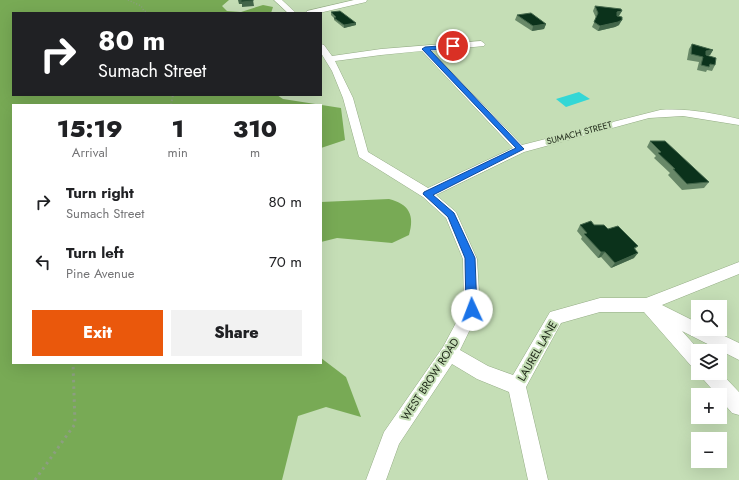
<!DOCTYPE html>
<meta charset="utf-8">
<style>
:root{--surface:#fff;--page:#f2f2f2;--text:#202124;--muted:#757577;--accent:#ea580c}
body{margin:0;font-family:Jost,sans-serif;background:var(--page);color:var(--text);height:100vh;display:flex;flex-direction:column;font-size:15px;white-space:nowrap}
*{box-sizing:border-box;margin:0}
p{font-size:13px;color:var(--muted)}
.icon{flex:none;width:22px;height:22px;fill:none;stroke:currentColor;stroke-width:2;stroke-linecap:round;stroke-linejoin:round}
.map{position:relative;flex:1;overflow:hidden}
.side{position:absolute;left:12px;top:104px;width:310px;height:260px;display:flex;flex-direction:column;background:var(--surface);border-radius:0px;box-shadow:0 4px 16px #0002}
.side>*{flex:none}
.top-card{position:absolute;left:12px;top:12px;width:310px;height:84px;border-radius:0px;box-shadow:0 4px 16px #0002;background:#202124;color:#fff;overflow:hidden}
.buttons{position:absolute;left:691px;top:300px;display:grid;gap:8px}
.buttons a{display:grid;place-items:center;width:36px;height:36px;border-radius:0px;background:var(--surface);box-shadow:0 4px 16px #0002;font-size:20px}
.pin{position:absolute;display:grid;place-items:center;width:34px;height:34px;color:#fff;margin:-17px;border:2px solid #fff;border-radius:50%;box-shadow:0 1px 4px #0007}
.me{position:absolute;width:44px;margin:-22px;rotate:358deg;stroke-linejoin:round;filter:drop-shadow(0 0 3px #0008)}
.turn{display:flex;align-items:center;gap:14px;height:84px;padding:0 20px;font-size:18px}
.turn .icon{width:52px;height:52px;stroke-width:2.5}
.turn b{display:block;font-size:28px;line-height:34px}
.eta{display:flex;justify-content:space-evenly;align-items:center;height:68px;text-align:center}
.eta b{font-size:24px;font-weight:800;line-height:28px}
.primary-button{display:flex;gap:8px;margin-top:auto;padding:8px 20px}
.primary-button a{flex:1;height:46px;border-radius:0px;background:var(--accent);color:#fff;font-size:16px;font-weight:800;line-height:46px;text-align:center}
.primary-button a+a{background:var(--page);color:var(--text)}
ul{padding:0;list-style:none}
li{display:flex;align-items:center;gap:12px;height:60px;padding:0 20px}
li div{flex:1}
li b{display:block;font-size:15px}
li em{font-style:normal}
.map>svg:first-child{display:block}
</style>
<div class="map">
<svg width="739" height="480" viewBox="0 0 739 480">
<rect width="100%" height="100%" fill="#c5deb6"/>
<g fill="#78aa55">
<path d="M0,0H229L222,6L227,11L241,12L263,5L273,7L271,13H13V95H277L283,99L341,108L345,140L321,148V105H13V363H321V358L346,377L361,417L326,407L298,416L282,480H0Z"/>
<path d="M389,199C409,204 415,215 409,235L392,243L337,238L321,242V202Z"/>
</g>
<path fill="#33d7d6" d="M579,92L590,99L566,107L556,99Z"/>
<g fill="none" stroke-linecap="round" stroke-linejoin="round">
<g stroke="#94ac85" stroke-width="1">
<g id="minor">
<path d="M274,0H282L296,13H288Z"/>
<path d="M354,0H367L366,2L319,13H306L307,11Z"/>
<path d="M481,41L485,44L484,46L431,51L522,145L660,110C687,108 712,113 739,119V125L683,116L649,118L524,152L436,195L456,212L477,259L480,309L460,350L488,366L513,375L550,312L600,298H646L739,262V274L662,305L698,323V329H710L739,343V360L682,331L700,351H698V369L692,367L644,312H600L561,323L526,387L548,480H528L509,392L477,379L452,364L399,444L386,480H366L384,432L443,347L464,308L463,259L446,218L423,197L359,157L343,98L332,71L321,53V44L324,45L332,56L381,49ZM422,51L513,148L428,188L368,152L353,98L335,61L381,55Z"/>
<path d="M720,372L739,392V415L732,413L720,399V395H717L703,379L700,373Z"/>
</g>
</g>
<path stroke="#8c9f80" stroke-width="1.5" stroke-dasharray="1 2" stroke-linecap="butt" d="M128,0L141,6L144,11L149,13"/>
<path stroke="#8c9f80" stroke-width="2" stroke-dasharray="1.5 2.5" stroke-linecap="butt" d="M171,105L173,95"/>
<path stroke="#8c9f80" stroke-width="3" stroke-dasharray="2.5 4" stroke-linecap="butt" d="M35,480L75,424L73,363"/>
<use href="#minor" fill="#fff" fill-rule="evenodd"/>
</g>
<g fill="#688868">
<path d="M595,6L619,16H618L619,25L615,27L598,31L592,27L596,18L593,11Z"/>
<path d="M331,12L356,23V25L344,28L334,20V18L331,15Z"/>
<path d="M517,15L546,24L544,29L532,31L515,20Z"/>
<path d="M692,44L713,50L710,55H708L715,65L712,71L707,70L706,72L697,70L699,62L687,60L689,49Z"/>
<path d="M650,141L709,182L704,188L682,190L668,175L670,173L654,158L656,156L647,147Z"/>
<path d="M580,225H594L608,229L638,246L635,249L634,258L611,268L601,257L598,258L581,239L582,237L577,231Z"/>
</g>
<g fill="#43664a">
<path d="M238,0H253L254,6L242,7V4H239Z"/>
<path d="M622,11L619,16L615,17L617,12Z"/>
<path d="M622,20L619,25L615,27L598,31L600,26Z"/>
<path d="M356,23V25L344,28V25Z"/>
<path d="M546,24L544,29L532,31L533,26Z"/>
<path d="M713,50L710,55L703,56L706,51Z"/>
<path d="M601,252H605L601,257L598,258Z"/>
<path d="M638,253L634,258L611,268L615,263Z"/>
</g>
<g fill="#0b321b" stroke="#43664a">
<path d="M241,0H253V1L241,2Z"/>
<path d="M595,6L621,9L622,11L617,12V16L622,17V20L618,22L600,26L594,22L598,13Z"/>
<path d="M340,11L356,23L344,25L334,18L336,17L331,12Z"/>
<path d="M531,13L546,24L533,26L517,15Z"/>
<path d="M692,44L713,50L706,51V55L716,58L715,65L710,64L709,67L701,65L703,57L691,54Z"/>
<path d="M650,141H665L709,182L687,184L673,169H675L658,153L661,152Z"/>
<path d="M591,221L594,225H604L608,229L618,226L638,246L634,248L638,253L615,263L605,252H601L584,234L587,233L580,225Z"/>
</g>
<path fill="#1a73e8" stroke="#114b97" d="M453,45H455V48L430,50L524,149L433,195L454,213L475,258L477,310L475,313L472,314L468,313L466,310L465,258L448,217L423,194L424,192L516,148L422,49L425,47Z"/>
<g text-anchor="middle" stroke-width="4" stroke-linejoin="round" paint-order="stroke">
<g font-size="9" fill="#1c2516" stroke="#c5deb6">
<text transform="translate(579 133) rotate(-15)" y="3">SUMACH STREET</text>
</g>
<g font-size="11" fill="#1c2516" stroke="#c5deb6">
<text transform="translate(537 351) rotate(-60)" y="4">LAUREL LANE</text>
<text transform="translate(430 379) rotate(-57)" y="4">WEST BROW ROAD</text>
</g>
</g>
</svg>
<div class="buttons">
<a><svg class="icon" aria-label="search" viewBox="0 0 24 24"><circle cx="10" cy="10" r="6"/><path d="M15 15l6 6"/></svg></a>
<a><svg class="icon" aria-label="layers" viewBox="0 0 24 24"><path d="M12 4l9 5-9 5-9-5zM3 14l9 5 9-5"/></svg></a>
<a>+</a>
<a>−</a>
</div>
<div class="pin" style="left:453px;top:46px;background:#d93025"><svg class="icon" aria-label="arrive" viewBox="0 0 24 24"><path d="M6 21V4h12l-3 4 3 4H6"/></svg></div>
<svg class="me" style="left:472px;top:310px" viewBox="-20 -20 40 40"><circle r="19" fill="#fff"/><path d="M0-13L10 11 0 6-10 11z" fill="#1a73e8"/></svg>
<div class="top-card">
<div class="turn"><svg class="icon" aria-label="right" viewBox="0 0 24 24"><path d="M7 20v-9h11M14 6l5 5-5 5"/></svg><div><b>80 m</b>Sumach Street</div></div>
</div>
<section class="side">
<div class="eta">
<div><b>15:19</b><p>Arrival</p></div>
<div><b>1</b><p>min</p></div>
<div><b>310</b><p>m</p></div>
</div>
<ul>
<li><svg class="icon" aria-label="right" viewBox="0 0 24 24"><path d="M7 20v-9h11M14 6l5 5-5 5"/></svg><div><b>Turn right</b><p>Sumach Street</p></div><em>80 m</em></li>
<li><svg class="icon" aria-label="left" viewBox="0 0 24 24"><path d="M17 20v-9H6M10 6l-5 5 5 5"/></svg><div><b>Turn left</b><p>Pine Avenue</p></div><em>70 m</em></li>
</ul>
<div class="primary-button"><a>Exit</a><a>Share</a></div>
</section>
</div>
